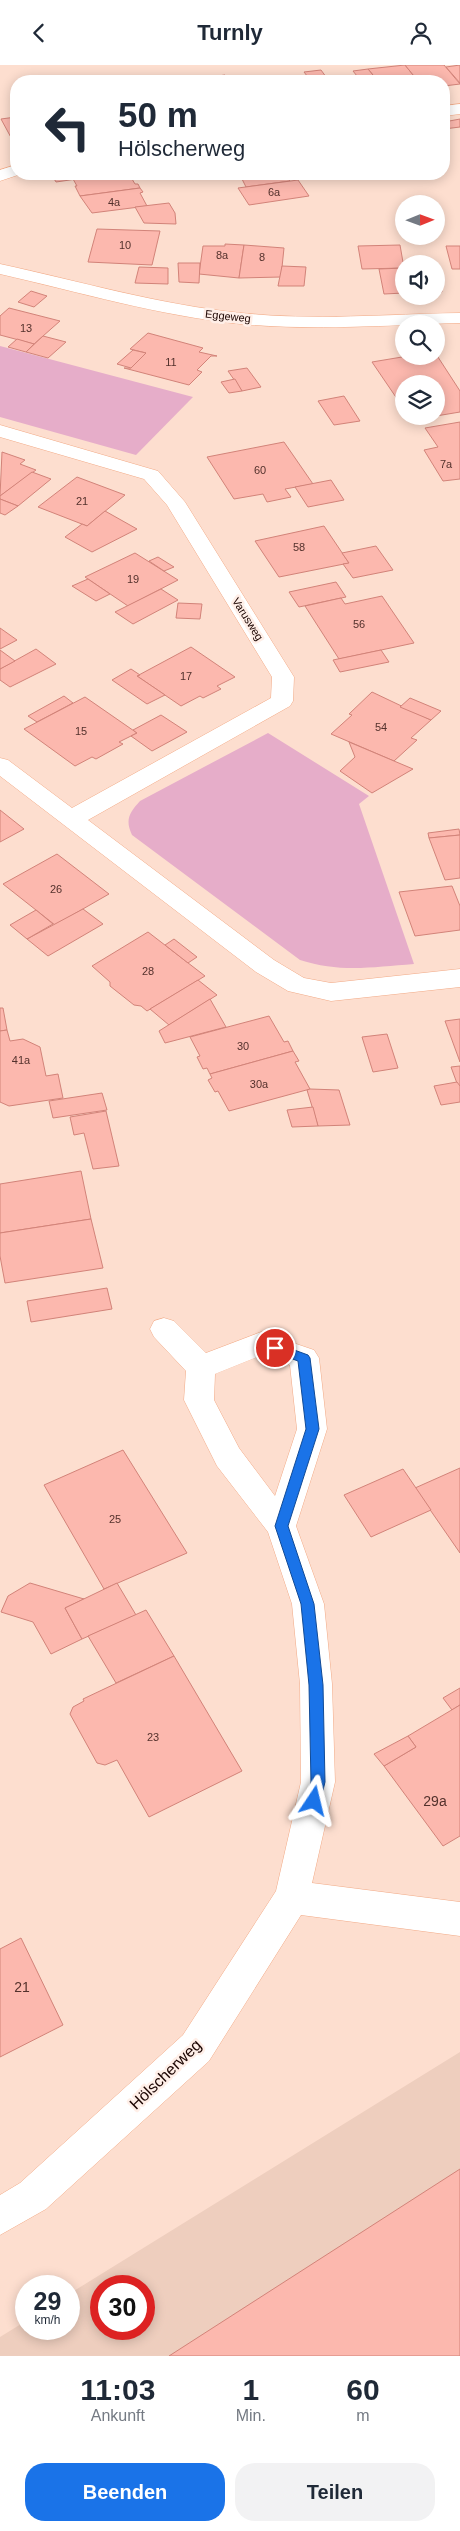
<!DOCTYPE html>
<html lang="de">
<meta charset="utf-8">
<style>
:root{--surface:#fff;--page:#f2f2f3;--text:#1f2937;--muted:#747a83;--accent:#1a73e8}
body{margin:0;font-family:Helvetica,sans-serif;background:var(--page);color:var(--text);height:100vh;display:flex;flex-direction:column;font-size:19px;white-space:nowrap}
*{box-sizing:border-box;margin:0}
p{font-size:16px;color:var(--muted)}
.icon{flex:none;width:28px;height:28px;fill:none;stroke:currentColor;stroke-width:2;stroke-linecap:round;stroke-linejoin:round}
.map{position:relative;height:2291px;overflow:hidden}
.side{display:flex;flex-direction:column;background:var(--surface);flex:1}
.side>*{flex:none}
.guide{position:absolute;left:10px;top:10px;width:440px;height:105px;border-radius:20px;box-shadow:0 2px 12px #0003;background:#fff;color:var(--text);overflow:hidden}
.needle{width:32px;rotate:89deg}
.buttons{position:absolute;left:395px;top:130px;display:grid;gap:10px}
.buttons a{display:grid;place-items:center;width:50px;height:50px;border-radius:50%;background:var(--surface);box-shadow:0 2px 12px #0003;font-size:25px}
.speed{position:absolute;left:15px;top:2210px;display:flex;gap:10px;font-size:25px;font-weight:700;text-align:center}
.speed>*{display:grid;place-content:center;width:65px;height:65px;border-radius:50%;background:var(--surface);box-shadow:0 2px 12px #0003;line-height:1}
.speed small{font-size:12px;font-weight:400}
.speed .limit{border:8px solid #d22;background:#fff;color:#111}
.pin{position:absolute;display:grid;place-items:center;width:42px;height:42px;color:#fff;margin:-21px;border:2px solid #fff;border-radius:50%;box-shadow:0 1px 5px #0007}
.me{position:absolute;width:55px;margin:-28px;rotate:10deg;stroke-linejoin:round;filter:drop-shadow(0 0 4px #0008)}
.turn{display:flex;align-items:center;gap:18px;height:105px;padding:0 25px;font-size:22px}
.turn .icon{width:65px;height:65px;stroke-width:2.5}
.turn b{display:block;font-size:35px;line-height:42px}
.eta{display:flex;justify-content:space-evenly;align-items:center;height:85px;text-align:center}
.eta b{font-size:30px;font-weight:800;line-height:35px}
.button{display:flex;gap:10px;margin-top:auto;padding:10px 25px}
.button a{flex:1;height:58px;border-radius:20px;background:var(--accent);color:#fff;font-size:20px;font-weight:800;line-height:58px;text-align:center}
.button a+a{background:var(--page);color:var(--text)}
header{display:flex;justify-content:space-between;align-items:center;height:65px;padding:0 25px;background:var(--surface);font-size:22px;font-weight:800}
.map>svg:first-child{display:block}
</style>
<header><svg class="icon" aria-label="back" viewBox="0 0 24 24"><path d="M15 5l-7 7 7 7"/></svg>Turnly<svg class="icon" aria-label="person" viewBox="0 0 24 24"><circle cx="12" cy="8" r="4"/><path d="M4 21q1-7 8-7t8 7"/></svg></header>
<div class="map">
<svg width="460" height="2291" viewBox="0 0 460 2291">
<rect width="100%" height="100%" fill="#fddecf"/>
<path fill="#eecebe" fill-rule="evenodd" d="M460,1987V2291H0V2272L26,2256V2264H69V2229ZM101,2221H144V2264H101Z"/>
<g fill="#e6adc9">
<path d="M0,281L193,332L136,390L0,352Z"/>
<path d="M268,668L369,731L359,739L414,899C373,902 340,908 300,895L132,770C125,755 129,748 140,736Z"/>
</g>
<g fill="#fcb8ae" stroke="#d28379">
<path d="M405,0L418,16H378L368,4Z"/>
<path d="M405,0H444L460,19L444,21V16H418Z"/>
<path d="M460,0V18L446,2Z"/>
<path d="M368,4L377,15L361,16L353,6Z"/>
<path d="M321,5L329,16H311L304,7Z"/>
<path d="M225,10L229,16H214L211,12Z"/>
<path d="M16,52V78H14L1,54Z"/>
<path d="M460,54V62L444,64V57Z"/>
<path d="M51,109H95L97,111L56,117Z"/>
<path d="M114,109H129L135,119H138L140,123L80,131L75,121H77L73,114Z"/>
<path d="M238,109H283L242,114Z"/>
<path d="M285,109L290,116L246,122L242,114Z"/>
<path d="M298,115L309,131L249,140L238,123Z"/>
<path d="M140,123L143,127L140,128L147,141L92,148L80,131Z"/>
<path d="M169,138L175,148L176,159L144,158L135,142Z"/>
<path d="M97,164L160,166L152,200L88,197Z"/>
<path d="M225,179L244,180L239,213L199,209L203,181H225Z"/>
<path d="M244,180L284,183L281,212L239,213Z"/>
<path d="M400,180L404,203L362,204L358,181Z"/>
<path d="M446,181H460V204H452Z"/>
<path d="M178,198H200L199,218L179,217Z"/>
<path d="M282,201L306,202L304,221H278Z"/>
<path d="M139,202L168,203V219L135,218Z"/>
<path d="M404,203V228L384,229L379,204Z"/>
<path d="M436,203H437L442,227H436Z"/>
<path d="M31,226L47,231L34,242L18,237Z"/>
<path d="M9,243L60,256L34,279L0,270V251Z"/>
<path d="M148,268L203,283L199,287L217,291H211L197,305L202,307L189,320L124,303H131L146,288L130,284Z"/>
<path d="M43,271L66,277L48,293L26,287Z"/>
<path d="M17,274L34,279L26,287L8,282Z"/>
<path d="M133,285L146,288L131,303L117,299Z"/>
<path d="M436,289L460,326V347L436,351V319H404V344L372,297L408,291H436Z"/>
<path d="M247,303L261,322L242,326L228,306Z"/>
<path d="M235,314L242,326L229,328L221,317Z"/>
<path d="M344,331L360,356L334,360L318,336Z"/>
<path d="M460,357V414L443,416L424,385L438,382L425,363Z"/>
<path d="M284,377L313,419L285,424L291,432L267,437L263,429L234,434L207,392Z"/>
<path d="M2,387L25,395L20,399L36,405L0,431Z"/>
<path d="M32,407L51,414L18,441L0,434V431Z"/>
<path d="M77,412L125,430L87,461L38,442Z"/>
<path d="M331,415L344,435L308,442L295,422Z"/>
<path d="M0,434L18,441L5,450L0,448Z"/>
<path d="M105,446L137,464L92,487L65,472L82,459L87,461Z"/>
<path d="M324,461L349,498L279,512L255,476Z"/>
<path d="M376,481L393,505L353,513L343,499L349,498L342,488Z"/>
<path d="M135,488L178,515L128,541L85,512Z"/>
<path d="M158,492L174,502L164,506L149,496Z"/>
<path d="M88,514L110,529L96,536L72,521Z"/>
<path d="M336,517L346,532L299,542L289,527Z"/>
<path d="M161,524L178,535L133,559L115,547Z"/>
<path d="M382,531L414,578L339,594L305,541L341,533L345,539Z"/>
<path d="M178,538L202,539L200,554L176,553Z"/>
<path d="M0,563L17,575L0,584Z"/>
<path d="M191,582L235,612L217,621L221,624L203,633L200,631L181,641L137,611Z"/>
<path d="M36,584L56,599L10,622L0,615V604Z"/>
<path d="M0,585L15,596L0,604Z"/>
<path d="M381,585L389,597L340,607L333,595Z"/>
<path d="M131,604L140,610L137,611L165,630L147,639L112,615Z"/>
<path d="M372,627L431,655L411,673L417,675L394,696L331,669L352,650L349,649Z"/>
<path d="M64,631L73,638L37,657L28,651Z"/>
<path d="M85,632L137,668L119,677L123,679L96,694L92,692L75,701L24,664Z"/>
<path d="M410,633L441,646L431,655L400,642Z"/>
<path d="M161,650L187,667L152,686L131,671L137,668L133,665Z"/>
<path d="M349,677L394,696L413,704L372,728L340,706L355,692Z"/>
<path d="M0,745L24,764L0,777Z"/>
<path d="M459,764L460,770L429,773L428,768Z"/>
<path d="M460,770V813L445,815L429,773Z"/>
<path d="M57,789L109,829L55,860L3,819Z"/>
<path d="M452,821L460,841V865L415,871L399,827Z"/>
<path d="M83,844L103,859L48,891L27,874Z"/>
<path d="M36,845L53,859L27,874L10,860Z"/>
<path d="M148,867L205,911L147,946L141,941L134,940L110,921V917L92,901Z"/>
<path d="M174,874L197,892L188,898L165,880Z"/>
<path d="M198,915L217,930L169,960L150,944Z"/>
<path d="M210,934L226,962L165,978L159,966Z"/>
<path d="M0,943H3L7,965L0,966Z"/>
<path d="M269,951L284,977L288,976L293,986L210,1009L207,1003L203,1004L197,992L200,991L190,972Z"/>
<path d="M460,954V997L445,956Z"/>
<path d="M7,965L10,976L23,974L40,982L46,1011L58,1009L63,1033L9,1041L0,1037V966Z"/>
<path d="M387,969L398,1003L373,1007L362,972Z"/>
<path d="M293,986L299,996L295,997L310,1024L229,1046L218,1026L215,1027L208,1015L212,1013L210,1009Z"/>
<path d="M460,1001V1021H458L451,1002Z"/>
<path d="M457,1017L460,1021V1037L441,1040L434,1021Z"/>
<path d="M310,1024L339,1025L350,1060L318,1061L307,1025Z"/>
<path d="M102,1028L107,1045L53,1053L49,1036Z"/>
<path d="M313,1042L318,1061L292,1062L287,1045Z"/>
<path d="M106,1046L119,1101L93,1104L84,1068L74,1070L70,1052Z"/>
<path d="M81,1106L91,1154L0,1168V1119Z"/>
<path d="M91,1154L103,1203L5,1218L0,1191V1168Z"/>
<path d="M107,1223L112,1244L31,1257L27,1236Z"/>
<path d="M123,1385L187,1488L104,1524L44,1420Z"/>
<path d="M460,1403V1488L415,1423Z"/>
<path d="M403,1404L431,1445L371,1472L344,1430Z"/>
<path d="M30,1518L84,1534L65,1543L82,1574L51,1589L33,1557L1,1547L8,1531Z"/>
<path d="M117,1518L136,1550L82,1574L65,1543Z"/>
<path d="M146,1545L174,1591L116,1618L88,1571Z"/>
<path d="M174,1591L242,1706L149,1752L117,1695L105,1700L97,1698L70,1649L73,1642L84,1636L83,1634Z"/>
<path d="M460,1623V1640L452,1645L443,1633Z"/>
<path d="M460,1640V1771L443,1781L384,1701L416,1682L408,1671Z"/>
<path d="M408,1671L416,1682L384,1701L374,1689Z"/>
<path d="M21,1873L63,1960L0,1992V1884Z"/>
<path d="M460,2104V2291H169Z"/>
</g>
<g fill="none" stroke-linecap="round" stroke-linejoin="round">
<g stroke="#f2aa86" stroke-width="1">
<g id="minor">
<path d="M460,39V49L444,51V41Z"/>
<path d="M16,100V109H21L0,116V105Z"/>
<path d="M0,199C79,216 160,240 241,248C313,256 388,249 460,248V258C388,260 314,266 241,259C160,251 79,227 0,209Z"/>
<path d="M0,360L158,406L185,437L294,612L293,636L290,641L88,755L274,895L304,913L331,918L460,904V922L331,936L288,926L256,907L0,711V693L8,695L72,743L271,633L272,612L167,440L144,414L0,372Z"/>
<path d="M164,1253L174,1256L206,1288L261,1267L314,1285L319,1293L327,1364L296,1461L324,1539L332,1619L335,1717L312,1818L460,1837V1871L301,1850L209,1996L46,2144L0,2170V2130L20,2118L183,1970L276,1826L301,1717L300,1619L292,1539L268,1467L217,1401L184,1335L186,1306L154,1272L150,1264L154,1256ZM262,1290L290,1300L297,1364L275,1431L239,1383L214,1335L215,1309Z"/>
</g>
</g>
<use href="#minor" fill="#fff" fill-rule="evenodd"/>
</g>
<path fill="#1a73e8" stroke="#114b97" d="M275,1278L308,1290L310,1293L319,1364L288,1461L314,1539L323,1620L325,1717L319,1741L314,1743L309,1741L307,1736L311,1717L309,1620L301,1539L275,1461L306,1364L298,1296L271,1286V1280Z"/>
<g text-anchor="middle" stroke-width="5" stroke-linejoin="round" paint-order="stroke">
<g font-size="11" fill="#53312c">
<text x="274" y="131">6a</text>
<text x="114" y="141">4a</text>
<text x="125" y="184">10</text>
<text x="222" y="194">8a</text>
<text x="262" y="196">8</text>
<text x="26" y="267">13</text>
<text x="171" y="301">11</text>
<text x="446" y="403">7a</text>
<text x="260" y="409">60</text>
<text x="82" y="440">21</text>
<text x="299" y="486">58</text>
<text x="133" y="518">19</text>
<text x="359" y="563">56</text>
<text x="186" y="615">17</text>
<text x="381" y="666">54</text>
<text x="81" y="670">15</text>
<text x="56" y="828">26</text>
<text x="148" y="910">28</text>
<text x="243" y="985">30</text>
<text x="21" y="999">41a</text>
<text x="259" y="1023">30a</text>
<text x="115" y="1458">25</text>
<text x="153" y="1676">23</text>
</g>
<g font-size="11" fill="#1b0400" stroke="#ffefe8">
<text transform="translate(228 251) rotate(6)" y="4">Eggeweg</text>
<text transform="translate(248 554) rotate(58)" y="4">Varusweg</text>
</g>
<g font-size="14" fill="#53312c">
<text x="435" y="1741">29a</text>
<text x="22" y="1927">21</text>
</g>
<g font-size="16" fill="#1b0400" stroke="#ffefe8">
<text transform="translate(165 2009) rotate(-44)" y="6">Hölscherweg</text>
</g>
</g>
</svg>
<div class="buttons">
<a><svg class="needle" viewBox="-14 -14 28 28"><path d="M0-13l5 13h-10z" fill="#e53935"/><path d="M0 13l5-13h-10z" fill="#747a83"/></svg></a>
<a><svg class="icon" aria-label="sound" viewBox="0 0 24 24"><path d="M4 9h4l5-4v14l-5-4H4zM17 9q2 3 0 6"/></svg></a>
<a><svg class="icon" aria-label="search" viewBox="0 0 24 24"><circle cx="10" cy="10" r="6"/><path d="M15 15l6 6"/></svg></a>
<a><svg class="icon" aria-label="layers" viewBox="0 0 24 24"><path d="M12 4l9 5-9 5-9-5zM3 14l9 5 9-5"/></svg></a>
</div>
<div class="speed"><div>29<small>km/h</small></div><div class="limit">30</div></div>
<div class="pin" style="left:275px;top:1283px;background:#d93025"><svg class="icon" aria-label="arrive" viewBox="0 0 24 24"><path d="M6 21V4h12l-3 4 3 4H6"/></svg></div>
<svg class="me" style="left:314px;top:1736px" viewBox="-20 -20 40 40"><path d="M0-17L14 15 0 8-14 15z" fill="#1a73e8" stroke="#fff" stroke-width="4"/></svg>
<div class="guide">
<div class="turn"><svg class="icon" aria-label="left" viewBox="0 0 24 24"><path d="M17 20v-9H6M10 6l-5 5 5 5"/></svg><div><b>50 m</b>Hölscherweg</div></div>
</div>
</div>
<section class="side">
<div class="eta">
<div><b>11:03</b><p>Ankunft</p></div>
<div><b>1</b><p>Min.</p></div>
<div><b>60</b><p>m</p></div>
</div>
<div class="button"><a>Beenden</a><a>Teilen</a></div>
</section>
